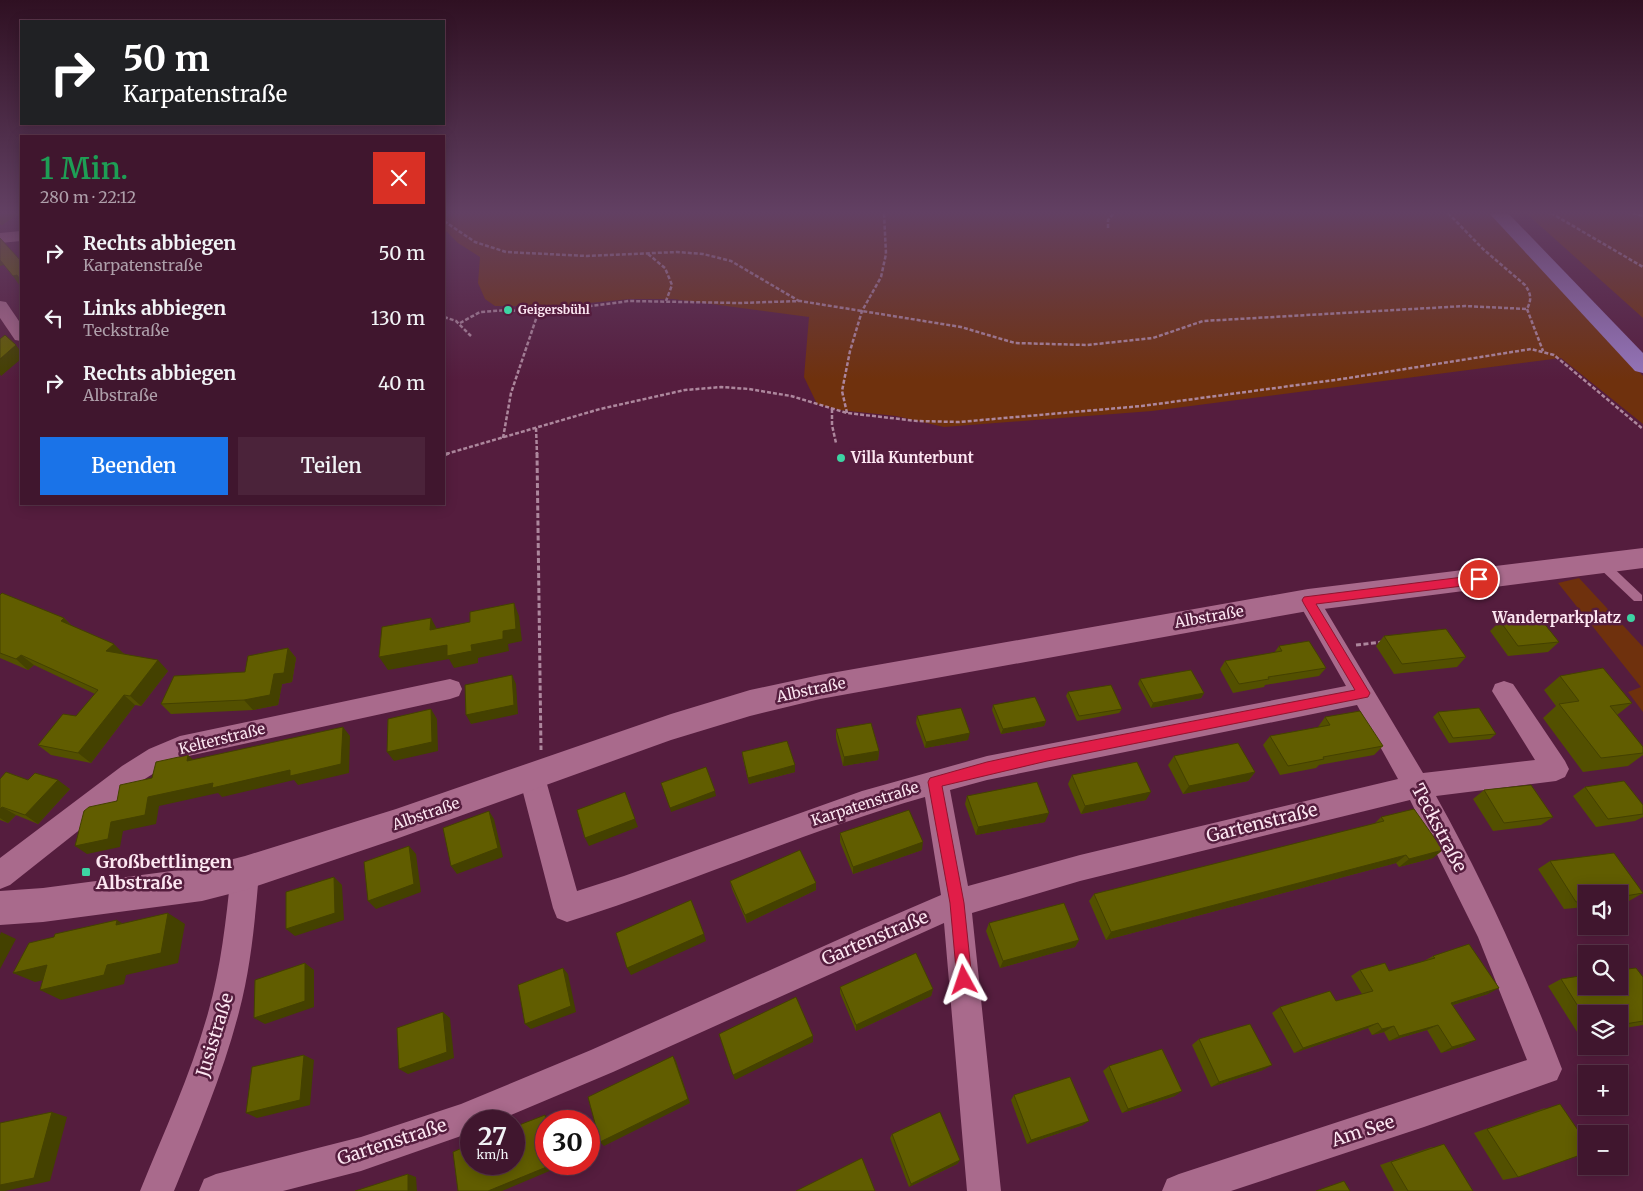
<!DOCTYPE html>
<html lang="de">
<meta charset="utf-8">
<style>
:root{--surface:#40162e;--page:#4b233a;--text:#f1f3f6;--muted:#ae9faa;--line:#59354a;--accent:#1a73e8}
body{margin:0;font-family:Merriweather,serif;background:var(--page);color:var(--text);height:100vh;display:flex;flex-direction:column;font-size:19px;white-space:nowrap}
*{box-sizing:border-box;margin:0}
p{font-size:16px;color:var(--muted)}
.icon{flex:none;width:28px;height:28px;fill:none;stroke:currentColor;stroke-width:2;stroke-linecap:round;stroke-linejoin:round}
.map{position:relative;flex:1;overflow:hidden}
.drawer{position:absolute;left:20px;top:135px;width:425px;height:370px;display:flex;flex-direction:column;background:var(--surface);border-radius:0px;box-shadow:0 2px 12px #0003,0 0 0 1px var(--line)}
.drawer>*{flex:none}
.hud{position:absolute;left:20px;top:20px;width:425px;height:105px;border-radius:0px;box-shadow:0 2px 12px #0003,0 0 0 1px var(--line);background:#202124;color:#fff;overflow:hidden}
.controls{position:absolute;left:1578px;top:885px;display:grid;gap:10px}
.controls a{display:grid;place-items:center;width:50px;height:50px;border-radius:0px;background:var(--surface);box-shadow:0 2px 12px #0003,0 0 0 1px var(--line);font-size:25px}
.speed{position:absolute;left:460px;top:1110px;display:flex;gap:10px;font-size:25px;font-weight:700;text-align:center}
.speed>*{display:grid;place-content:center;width:65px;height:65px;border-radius:50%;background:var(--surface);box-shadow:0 2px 12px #0003,0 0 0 1px var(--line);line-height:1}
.speed small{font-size:12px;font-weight:400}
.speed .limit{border:8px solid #d22;background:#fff;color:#111}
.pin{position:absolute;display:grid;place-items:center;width:42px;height:42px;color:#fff;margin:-21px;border:2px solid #fff;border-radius:50%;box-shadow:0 1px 5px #0007}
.me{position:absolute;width:55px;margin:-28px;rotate:355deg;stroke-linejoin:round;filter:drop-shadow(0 0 4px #0008)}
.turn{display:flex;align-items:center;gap:18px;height:105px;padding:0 20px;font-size:22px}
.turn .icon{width:65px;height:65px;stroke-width:2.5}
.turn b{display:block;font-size:35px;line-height:42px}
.round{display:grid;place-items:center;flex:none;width:52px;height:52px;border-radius:0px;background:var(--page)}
.head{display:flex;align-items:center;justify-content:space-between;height:85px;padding:0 20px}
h1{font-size:30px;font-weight:600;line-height:38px;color:#1e9e55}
.button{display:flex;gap:10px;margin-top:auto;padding:10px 20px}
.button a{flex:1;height:58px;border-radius:0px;background:var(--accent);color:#fff;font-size:20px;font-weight:600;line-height:58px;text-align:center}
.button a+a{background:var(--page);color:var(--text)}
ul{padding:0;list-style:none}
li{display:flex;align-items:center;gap:15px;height:65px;padding:0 20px}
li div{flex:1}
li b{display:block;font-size:19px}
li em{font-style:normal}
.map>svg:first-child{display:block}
</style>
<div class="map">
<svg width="1643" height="1191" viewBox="0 0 1643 1191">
<rect width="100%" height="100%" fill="#551d3e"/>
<g fill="#6f310d">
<path d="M444,213H1491L1643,376V424L1561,358L1152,411L944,427L896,416L840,410L817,404L804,377L809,317L673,299H630L558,306H495L485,299L478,283L480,257L458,243L444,229Z"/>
<path d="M1526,213H1643V318Z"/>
<path d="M1579,578L1643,647V712L1628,692L1641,687L1558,583Z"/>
</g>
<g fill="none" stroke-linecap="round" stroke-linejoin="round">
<g stroke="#ad879d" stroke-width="2.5" stroke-dasharray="4 2" stroke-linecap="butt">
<path d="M1448,213L1483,249L1525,285C1531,294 1532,299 1527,309"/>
<path d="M1551,213L1643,267"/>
<path d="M1633,213L1643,216"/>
<path d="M444,221L475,242L506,252L587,256L677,252L703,254L731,261L799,301"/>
<path d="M1108,228V220L1114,213"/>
<path d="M648,254L665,268L672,285L666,301"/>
<path d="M1527,309L1543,351"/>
<path d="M444,317L456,321L471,336"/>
<path d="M460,323L480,312L508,310L538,313L629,301L739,303L800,301L961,327L1015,343L1087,345L1153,338L1203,321L1465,306L1527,309"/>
<path d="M832,409V425L836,443"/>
<path d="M847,413L842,391L850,351L862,311L881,277L886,254L884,213"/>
<path d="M536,428L537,454"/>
<path d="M503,438L511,393L538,313"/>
<path d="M446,454L600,409L685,390L721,387L749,389L791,396L847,413L917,421L959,422L1142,406L1342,379L1531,349L1554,355L1643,429"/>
</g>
<g stroke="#ad879d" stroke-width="3" stroke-dasharray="5 2.5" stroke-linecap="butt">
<path d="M537,453L541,750"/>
<path d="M444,455L450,453"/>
<path d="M1356,645L1383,642"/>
</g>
<path fill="#a96a8c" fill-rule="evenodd" d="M1601,559L1605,560L1642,595V601H1634L1597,566L1596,563L1597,560Z"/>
<g fill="#a96a8c" fill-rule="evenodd">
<path d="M21,231V241L0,243V233Z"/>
<path d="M0,301L6,302L21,324V341L15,340L0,318Z"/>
<path d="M1308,591L1316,594L1423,773L1535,760L1492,691L1495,684L1504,681L1513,684L1565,761L1569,769L1565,777L1556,781L1436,796C1485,884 1526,975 1562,1069L1557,1080L1424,1127L1231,1191H1162L1167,1179L1179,1174L1527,1060L1478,937L1410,800L1080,881L972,913L1001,1191H967L944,923L613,1072L497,1121H471V1132L461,1136L361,1171L283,1191H199L204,1179L216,1174L361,1137L461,1104L591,1050L862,929L941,895L925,797C803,832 687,884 567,922L557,918L553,908L519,777L523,769L532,765L541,769L545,777L577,891L624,876L862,791L987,756L1346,686L1297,600L1300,594ZM1357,705L1398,779L1080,855L968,886L950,790L987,780Z"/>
<path d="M450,679L459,682L462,689L459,696L450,699L184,757L167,765L140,782L10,885L0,889V858L122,766L149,749L180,736Z"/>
<path d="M245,859L255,863L259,873C255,920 251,967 239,1012C223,1074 198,1132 174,1191H140C164,1132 191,1074 208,1013C221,967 226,920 231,873L235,863Z"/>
</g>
<path fill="#a96a8c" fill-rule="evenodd" d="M1643,548V568L1308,611L820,699L750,716L671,740L396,839L245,890L202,901L43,922L0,925V891L43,888L202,867L245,856L396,809L671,714L750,690L820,675L1308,589Z"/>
<path fill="#9575ba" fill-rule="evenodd" d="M1489,213H1508L1643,353V373L1635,371Z"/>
</g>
<g fill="#535000">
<path d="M0,213H21V216L16,215L2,225L0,224Z"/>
<path d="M0,595L64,618L71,625L125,654L168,671L141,706L135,705L91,763L51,755L38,745L76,716L95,694L34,665L28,670L0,658Z"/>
<path d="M1500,621L1559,642L1548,652L1508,656L1490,631Z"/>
<path d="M1384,636L1466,657L1457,667L1394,674L1376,646Z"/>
<path d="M1279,646L1326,668L1319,676L1265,685L1264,687L1233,693L1220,669L1225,661L1274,653Z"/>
<path d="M288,648L296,658L292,682L282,684L278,705L253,710L171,714L161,704L245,672Z"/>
<path d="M1560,676L1632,703L1617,715L1643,747V755L1628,766L1583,772L1543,718L1556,706L1544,690Z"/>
<path d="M1140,679L1204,693L1201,698L1151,708L1138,684Z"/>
<path d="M1068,692L1122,709L1119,713L1077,721L1066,696Z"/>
<path d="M993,705L1046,721L1044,726L1001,734L992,710Z"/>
<path d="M1438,712L1496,734L1490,739L1449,743L1433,717Z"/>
<path d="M917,716L968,740L925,748L916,723Z"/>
<path d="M1325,717L1383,746L1374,755L1319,765L1316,768L1280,775L1263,745L1270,736L1318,727Z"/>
<path d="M836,729L879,751L878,760L843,766L836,738Z"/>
<path d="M742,752L795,772L749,784L743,759Z"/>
<path d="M1174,756L1255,772L1248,781L1183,794L1168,765Z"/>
<path d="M1072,775L1146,800L1081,814L1068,784Z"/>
<path d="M0,779L28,780L70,789L38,824L16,815L8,823L0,820Z"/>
<path d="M1585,787L1643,805V817L1635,821L1596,827L1573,796Z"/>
<path d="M1484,790L1553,817L1541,825L1493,831L1473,799Z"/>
<path d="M967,796L1045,822L976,835L965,804Z"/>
<path d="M1381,817L1433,858L1399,867L1396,863L1106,940L1089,901L1094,894L1374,824Z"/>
<path d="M840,833L922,850L853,874L840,842Z"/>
<path d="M1550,861L1643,893L1629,901L1619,902V894H1586V907L1564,909L1538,869Z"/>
<path d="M730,881L816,890L747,923L732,889Z"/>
<path d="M989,923L1079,940L1075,947L1000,968L986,931Z"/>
<path d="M1433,956L1488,994L1453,1005L1464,1046L1441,1053L1427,1030L1389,1041L1384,1032L1372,1035L1368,1028L1294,1053L1272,1013L1280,1007L1336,1001L1362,994L1351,976L1360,970L1389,971L1424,961Z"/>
<path d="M1643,977V1025L1619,1029V1014H1586V1034L1579,1035L1548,986L1561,979Z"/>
<path d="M840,987L933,989L931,996L856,1031L840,993Z"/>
<path d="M1199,1039L1263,1070L1211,1087L1192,1045Z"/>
<path d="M1109,1066L1175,1096L1122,1113L1103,1071Z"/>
<path d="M1014,1095L1083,1125L1027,1144L1011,1100Z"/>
<path d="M1545,1108L1518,1177L1503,1180L1474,1133Z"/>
<path d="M892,1134L960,1160L957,1164L909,1187L890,1138Z"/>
<path d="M1432,1147L1473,1191H1394L1380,1165Z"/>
</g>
<g fill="#444100">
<path d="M0,213H14L16,215L2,225L0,221Z"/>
<path d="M0,260L4,265L0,266Z"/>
<path d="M17,275L21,281V285L20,286L13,276Z"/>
<path d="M16,345L21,352V359L1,376L0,374V359Z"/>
<path d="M514,603L519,616L522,641L508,644L509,651L478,658V663L454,668L449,659L388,670L379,657L447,645H471L503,631Z"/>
<path d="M64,618L75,629L61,621Z"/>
<path d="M431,618L438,631L430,630Z"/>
<path d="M114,644L125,655L106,651Z"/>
<path d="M288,648L296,658L292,682L282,684L278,705L253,710L244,700L274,674Z"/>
<path d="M21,655L34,665L28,670L16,659Z"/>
<path d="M158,660L168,671L141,706L130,696Z"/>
<path d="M512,675L516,684L518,714L471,724L466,715Z"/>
<path d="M1204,693L1201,698L1151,708L1153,703Z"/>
<path d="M124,695L135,705L91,763L78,753Z"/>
<path d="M431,709L437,719L438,751L394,761L387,752Z"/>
<path d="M1046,721L1044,726L1001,734L1003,729Z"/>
<path d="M343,727L350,736L349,773L298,785L294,780L222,797L218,793L159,806L156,824L123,831L120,847L87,854L75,846L148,797Z"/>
<path d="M970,733L968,740L925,748L926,742Z"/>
<path d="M879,751L878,760L843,766L844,757Z"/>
<path d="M188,755L198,764L187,761Z"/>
<path d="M795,765V772L749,784L748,778Z"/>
<path d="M1255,772L1248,781L1183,794L1189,786Z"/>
<path d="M58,780L70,789L38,824L25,815Z"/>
<path d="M715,791L716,796L671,812L670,808Z"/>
<path d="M625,792L638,827L589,846L585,838Z"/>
<path d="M1151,792L1146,800L1081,814L1085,806Z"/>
<path d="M2,807L16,815L8,823L0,818V809Z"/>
<path d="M489,811L494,819L503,857L457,874L451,866Z"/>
<path d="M1049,813L1045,822L976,835L978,827Z"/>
<path d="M923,842L922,850L853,874V867Z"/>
<path d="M409,846L416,854L421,892L376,909L368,901Z"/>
<path d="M1443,850L1433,858L1399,867L1409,859Z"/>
<path d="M1406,855L1396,863L1106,940L1111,932Z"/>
<path d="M334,877L342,885L344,920L295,936L286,929Z"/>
<path d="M816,883V890L747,923L745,915Z"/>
<path d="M168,913L185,924L178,963L126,975L124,984L61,1000L40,990L107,965Z"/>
<path d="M117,920L135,931L116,925Z"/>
<path d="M1,932L16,939L0,969V935Z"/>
<path d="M704,934L706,941L631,975L627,968Z"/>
<path d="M1079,940L1075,947L1000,968L1003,961Z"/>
<path d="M305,963L314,970V1007L265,1024L254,1018Z"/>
<path d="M47,965L67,975L35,982L13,973Z"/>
<path d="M563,968L568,974L576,1012L531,1029L525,1024Z"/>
<path d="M1499,988L1488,994L1440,1009L1451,1003Z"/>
<path d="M933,989L931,996L856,1031V1025Z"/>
<path d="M443,1012L450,1018L454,1058L408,1074L399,1069Z"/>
<path d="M1378,1023L1368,1028L1294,1053L1303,1048Z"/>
<path d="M1438,1025L1427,1030L1389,1041L1399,1036Z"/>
<path d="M1394,1026L1384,1032L1372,1035L1382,1029Z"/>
<path d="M813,1036V1042L735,1080L733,1075Z"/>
<path d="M1476,1040L1464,1046L1441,1053L1452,1047Z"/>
<path d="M304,1055L314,1060L310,1105L257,1118L246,1113Z"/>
<path d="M673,1056L676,1061L690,1103L604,1146L600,1142Z"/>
<path d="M1272,1065L1263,1070L1211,1087L1219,1082Z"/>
<path d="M1182,1091L1175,1096L1122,1113L1128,1109Z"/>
<path d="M52,1112L67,1117L50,1181L5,1191H0V1185Z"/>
<path d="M545,1115L551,1119V1121H546Z"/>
<path d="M1089,1121L1083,1125L1027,1144L1031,1140Z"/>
<path d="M960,1160L957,1164L909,1187L911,1184Z"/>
<path d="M554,1164H558L559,1167L502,1191H488Z"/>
<path d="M408,1174L416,1177L417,1191H408Z"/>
</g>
<g fill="#615d00" stroke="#444100">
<path d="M0,238L20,260L21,259V281L17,275L13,276L0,260Z"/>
<path d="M5,335L16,345L0,359V339Z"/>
<path d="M2,593L64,618L61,621L114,644L106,651L158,660L130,696L124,695L78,753L38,745L63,714L76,716L98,690L21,655L16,659L0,653V595Z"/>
<path d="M514,603L516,629L503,631V639L471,645L472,651L447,656V645L379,657L382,627L431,618L430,630L470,622V612Z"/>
<path d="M1539,617L1559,642L1518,646L1500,621Z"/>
<path d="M1446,629L1466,657L1402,664L1384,636Z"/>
<path d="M1309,641L1326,668L1268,677L1269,679L1239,684L1225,661L1282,651L1279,646Z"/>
<path d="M288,648L284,673L274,674L270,695L244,700L161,704L174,676L245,672L248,656Z"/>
<path d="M1603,668L1632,703L1610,706L1643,747V753L1601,758L1559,704L1579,701L1560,676Z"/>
<path d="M1191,670L1204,693L1153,703L1140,679Z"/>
<path d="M512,675L514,705L466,715L465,685Z"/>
<path d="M1111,685L1122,709L1079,716L1068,692Z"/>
<path d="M1035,697L1046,721L1003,729L993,705Z"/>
<path d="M961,708L970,733L926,742L917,716Z"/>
<path d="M1479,708L1496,734L1453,738L1438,712Z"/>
<path d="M431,709L432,742L387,752L388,719Z"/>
<path d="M1360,711L1383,746L1323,757L1324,759L1288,766L1270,736L1330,725L1325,717Z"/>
<path d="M871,723L879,751L844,757L836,729Z"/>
<path d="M343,727L341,764L290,776V770L212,788L213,783L148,797L145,815L111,822L108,839L75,846L84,811L89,807L117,801L120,785L152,778L156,762L188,755L187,761Z"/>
<path d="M787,741L795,765L748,778L742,752Z"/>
<path d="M1238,743L1255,772L1189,786L1174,756Z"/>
<path d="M1137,762L1151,792L1085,806L1072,775Z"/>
<path d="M706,767L715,791L670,808L661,783Z"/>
<path d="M6,772L28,780L35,773L58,780L25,815L2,807L0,809V779Z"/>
<path d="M1624,781L1643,805V814L1608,819L1585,787Z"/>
<path d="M1037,782L1049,813L978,827L967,796Z"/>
<path d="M1531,785L1553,817L1504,823L1484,790Z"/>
<path d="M625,792L635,819L585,838L577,810Z"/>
<path d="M1414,809L1443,850L1409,859L1406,855L1111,932L1094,894L1384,821L1381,817Z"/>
<path d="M909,810L923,842L853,867L840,833Z"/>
<path d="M489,811L498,848L451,866L443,828Z"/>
<path d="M409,846L414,884L368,901L364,862Z"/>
<path d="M800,850L816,883L745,915L730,881Z"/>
<path d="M1614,853L1643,893L1619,897V894H1586V901L1576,902L1550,861Z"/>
<path d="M334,877L335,913L286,929V892Z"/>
<path d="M691,900L704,934L627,968L616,933Z"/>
<path d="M1064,903L1079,940L1003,961L989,923Z"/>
<path d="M168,913L161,953L107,965L104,975L40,990L47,965L13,973L29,943L54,937L55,934L117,920L116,925Z"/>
<path d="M1469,944L1499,988L1451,1003L1476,1040L1452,1047L1438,1025L1399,1036L1394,1026L1382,1029L1378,1023L1303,1048L1280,1007L1330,991L1336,1001L1373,991L1360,970L1385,963L1389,971L1435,958L1433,956Z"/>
<path d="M916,953L933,989L856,1025L840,987Z"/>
<path d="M305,963V1001L254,1018L255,980Z"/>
<path d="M563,968L571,1006L525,1024L518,985Z"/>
<path d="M1636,968L1643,977V1021L1619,1025V1014H1586V1019L1561,979L1586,975V986H1619V970Z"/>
<path d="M796,997L813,1036L733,1075L719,1034Z"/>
<path d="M443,1012L447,1052L399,1069L397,1028Z"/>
<path d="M1250,1024L1272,1065L1219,1082L1199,1039Z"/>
<path d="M1162,1049L1182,1091L1128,1109L1109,1066Z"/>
<path d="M304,1055L300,1100L246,1113L252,1067Z"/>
<path d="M673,1056L688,1099L600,1142L588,1097Z"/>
<path d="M1070,1077L1089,1121L1031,1140L1014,1095Z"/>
<path d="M1560,1104L1586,1142V1153L1518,1177L1487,1129Z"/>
<path d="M52,1112L34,1178L0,1185V1123Z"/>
<path d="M940,1112L960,1160L911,1184L892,1134Z"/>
<path d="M545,1115L546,1121V1164H554L488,1191H458L453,1152L471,1144V1164H514V1127Z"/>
<path d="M1444,1144L1473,1191H1408L1391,1162Z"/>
<path d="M862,1158L875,1191H796Z"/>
<path d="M408,1174V1191H355Z"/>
<path d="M1344,1181L1350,1191H1316Z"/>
</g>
<linearGradient id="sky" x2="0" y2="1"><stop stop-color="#2f1022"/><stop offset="0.56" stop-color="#624063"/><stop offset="1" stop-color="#624063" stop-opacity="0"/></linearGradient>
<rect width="1643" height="380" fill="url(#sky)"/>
<path fill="#e11d48" stroke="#92132f" d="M1479,575L1484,579L1479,584L1316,604L1368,690L1370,693L1368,697L1047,761L942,786L964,903L972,980L970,986L964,988L959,986L957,980L950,903L928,782L930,778L987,762L1047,749L1355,690L1304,604L1302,600L1304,597Z"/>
<g fill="#3dd4a3" stroke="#551d3e" stroke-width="2">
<circle cx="508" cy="310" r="5"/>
<circle cx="841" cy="458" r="5"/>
<circle cx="1631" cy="618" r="5"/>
<rect x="81" y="867" width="10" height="10" rx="2.5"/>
</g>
<g text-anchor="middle" stroke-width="5" stroke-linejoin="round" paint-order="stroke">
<g font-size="12" font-weight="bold" fill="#fce6f1" stroke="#551d3e" text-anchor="start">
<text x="518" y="314">Geigersbühl</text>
</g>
<g font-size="15" font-weight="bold" fill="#fce6f1" stroke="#551d3e" text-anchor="start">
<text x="851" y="463">Villa Kunterbunt</text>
<text x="1621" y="623" text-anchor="end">Wanderparkplatz</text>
</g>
<g font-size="15" fill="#fce6f1" stroke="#551d3e">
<text transform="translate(1209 617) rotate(-10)" y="5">Albstraße</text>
<text transform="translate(811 690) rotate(-12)" y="5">Albstraße</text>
<text transform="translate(222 739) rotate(-14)" y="5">Kelterstraße</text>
<text transform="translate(865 804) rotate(-18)" y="5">Karpatenstraße</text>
<text transform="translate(426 814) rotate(-19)" y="5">Albstraße</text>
</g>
<g font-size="18" fill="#fce6f1" stroke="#551d3e">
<text transform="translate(1262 823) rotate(-14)" y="6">Gartenstraße</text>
<text transform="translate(1439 828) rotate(62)" y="6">Teckstraße</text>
<text transform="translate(875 938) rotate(-23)" y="6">Gartenstraße</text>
<text transform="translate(215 1035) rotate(-73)" y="6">Jusistraße</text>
<text transform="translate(1363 1131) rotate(-18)" y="6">Am See</text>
<text transform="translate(392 1142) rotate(-18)" y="6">Gartenstraße</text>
</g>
<g font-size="18" font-weight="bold" fill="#fce6f1" stroke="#551d3e" text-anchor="start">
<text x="96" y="868">Großbettlingen<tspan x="96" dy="21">Albstraße</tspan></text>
</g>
</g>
</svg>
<div class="controls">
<a><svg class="icon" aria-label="sound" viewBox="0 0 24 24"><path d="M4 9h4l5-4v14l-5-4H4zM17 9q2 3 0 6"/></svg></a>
<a><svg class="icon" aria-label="search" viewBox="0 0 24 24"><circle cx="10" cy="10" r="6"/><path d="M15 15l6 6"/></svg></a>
<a><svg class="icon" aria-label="layers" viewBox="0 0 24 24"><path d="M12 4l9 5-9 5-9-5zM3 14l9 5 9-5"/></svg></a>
<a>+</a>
<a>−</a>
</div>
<div class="speed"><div>27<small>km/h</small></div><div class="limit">30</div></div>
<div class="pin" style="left:1479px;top:579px;background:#d93025"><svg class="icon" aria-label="arrive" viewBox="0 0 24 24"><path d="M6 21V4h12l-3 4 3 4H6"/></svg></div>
<svg class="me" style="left:964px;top:980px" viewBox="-20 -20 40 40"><path d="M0-17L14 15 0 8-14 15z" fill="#e11d48" stroke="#fff" stroke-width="4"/></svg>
<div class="hud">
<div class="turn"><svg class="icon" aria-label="right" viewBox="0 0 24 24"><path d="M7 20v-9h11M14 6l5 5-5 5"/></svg><div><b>50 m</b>Karpatenstraße</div></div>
</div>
<section class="drawer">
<div class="head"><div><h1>1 Min.</h1><p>280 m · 22:12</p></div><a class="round" style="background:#d93025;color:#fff"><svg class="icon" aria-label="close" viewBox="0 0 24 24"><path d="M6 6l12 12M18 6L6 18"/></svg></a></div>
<ul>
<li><svg class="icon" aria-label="right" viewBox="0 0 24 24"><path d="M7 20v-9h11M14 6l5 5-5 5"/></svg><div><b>Rechts abbiegen</b><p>Karpatenstraße</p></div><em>50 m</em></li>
<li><svg class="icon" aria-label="left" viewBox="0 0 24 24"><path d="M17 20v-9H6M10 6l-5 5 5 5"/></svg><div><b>Links abbiegen</b><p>Teckstraße</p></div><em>130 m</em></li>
<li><svg class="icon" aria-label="right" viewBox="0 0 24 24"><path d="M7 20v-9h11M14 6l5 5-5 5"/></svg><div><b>Rechts abbiegen</b><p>Albstraße</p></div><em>40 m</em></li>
</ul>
<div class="button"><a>Beenden</a><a>Teilen</a></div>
</section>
</div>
